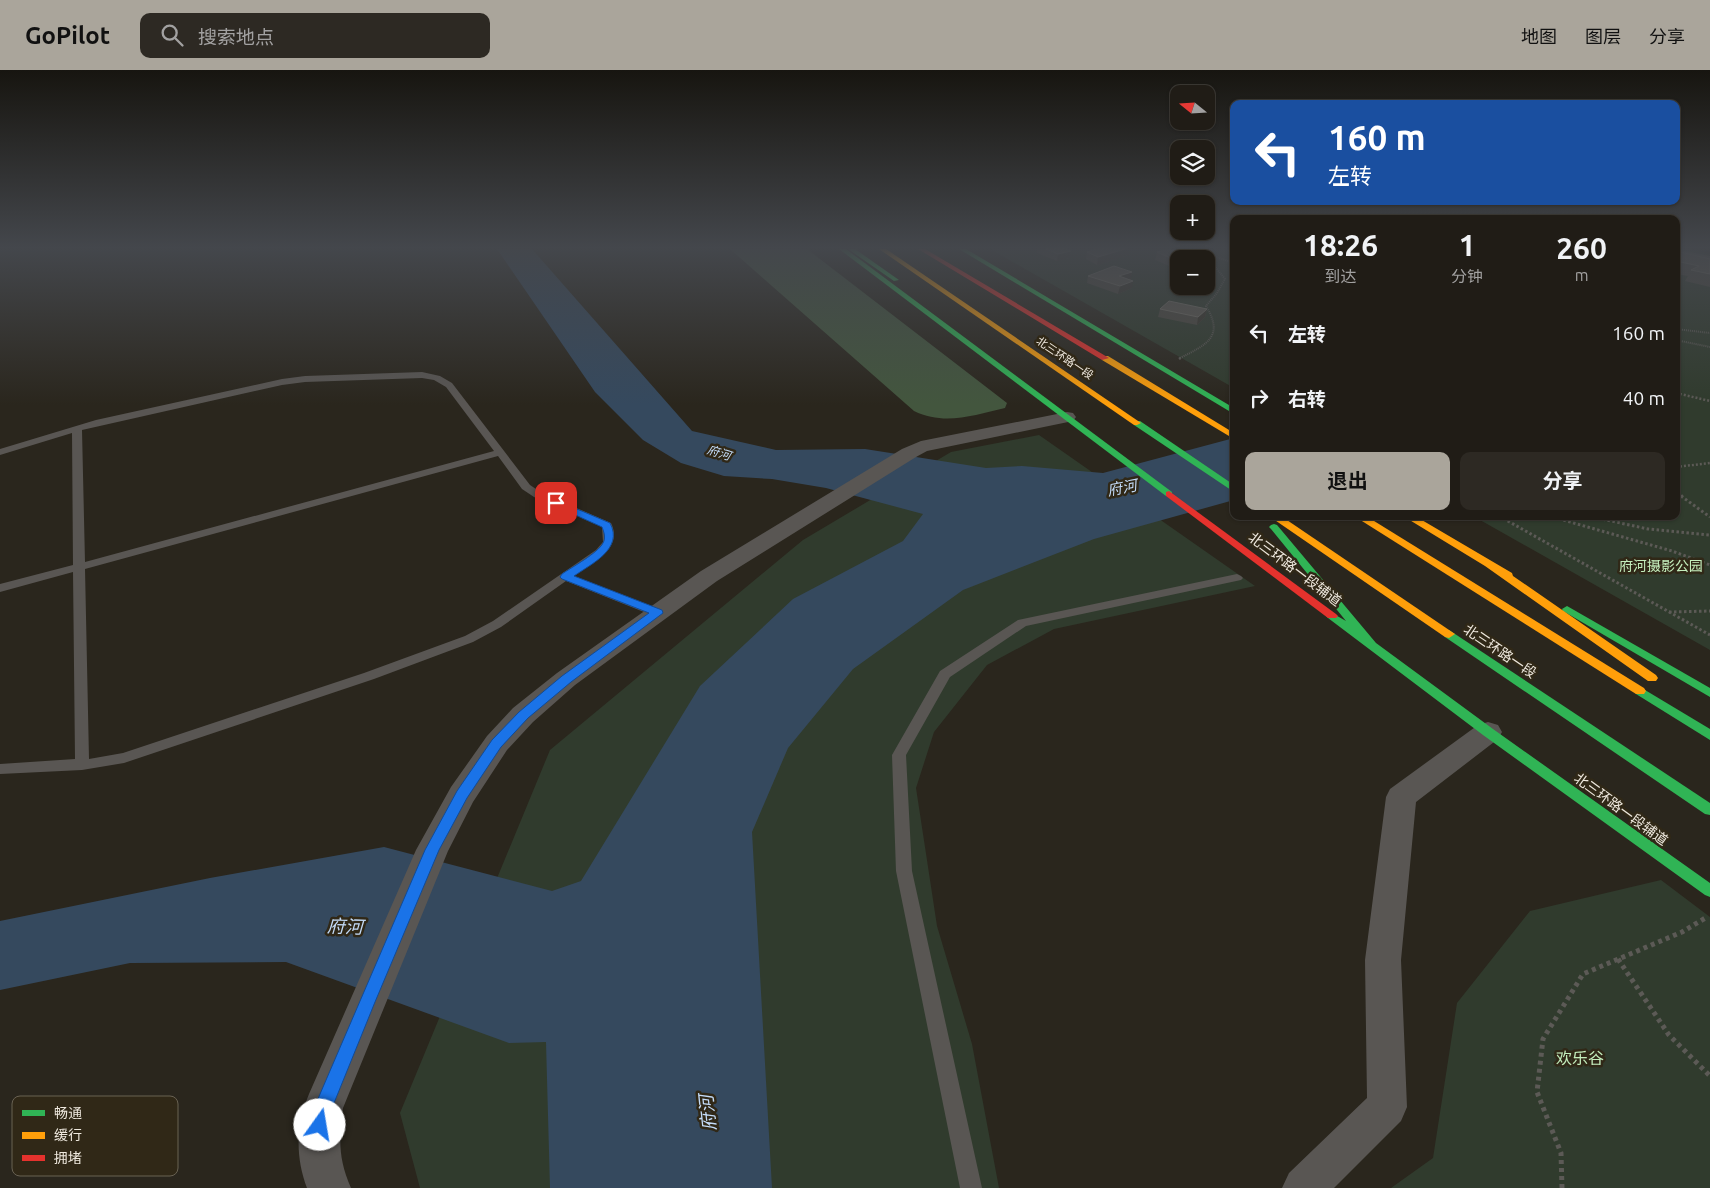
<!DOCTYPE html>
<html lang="zh">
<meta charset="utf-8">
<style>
:root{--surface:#201c16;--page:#2d2923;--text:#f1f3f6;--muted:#a2a1a1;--line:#3d3a35;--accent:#aaa59b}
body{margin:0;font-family:Ubuntu,"Noto Sans SC",sans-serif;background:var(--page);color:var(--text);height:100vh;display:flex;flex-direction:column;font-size:19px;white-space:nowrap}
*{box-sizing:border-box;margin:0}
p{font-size:16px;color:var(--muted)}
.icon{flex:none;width:28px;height:28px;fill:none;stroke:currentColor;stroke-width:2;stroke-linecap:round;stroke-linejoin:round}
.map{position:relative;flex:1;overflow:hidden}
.side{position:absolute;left:1230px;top:145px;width:450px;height:305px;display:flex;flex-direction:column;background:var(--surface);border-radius:10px;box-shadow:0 1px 4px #0004,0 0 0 1px var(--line)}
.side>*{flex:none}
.guide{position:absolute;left:1230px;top:30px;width:450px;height:105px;border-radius:10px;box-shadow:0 1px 4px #0004,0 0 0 1px var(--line);background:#1a4fa0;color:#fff;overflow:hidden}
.needle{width:32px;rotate:288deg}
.buttons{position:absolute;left:1170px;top:15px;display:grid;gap:10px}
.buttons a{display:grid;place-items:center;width:45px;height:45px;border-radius:10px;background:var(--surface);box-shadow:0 1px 4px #0004,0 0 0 1px var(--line);font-size:25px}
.pin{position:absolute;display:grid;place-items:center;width:42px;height:42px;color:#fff;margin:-21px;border-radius:10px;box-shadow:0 2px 8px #0006}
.me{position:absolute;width:55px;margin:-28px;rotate:13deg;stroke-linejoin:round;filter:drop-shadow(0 0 4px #0008)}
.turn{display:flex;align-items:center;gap:18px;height:105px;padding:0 15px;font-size:22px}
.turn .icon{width:65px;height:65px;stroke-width:2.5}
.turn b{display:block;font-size:35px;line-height:42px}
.eta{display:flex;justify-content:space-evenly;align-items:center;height:85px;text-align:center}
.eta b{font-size:30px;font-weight:700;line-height:35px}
.button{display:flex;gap:10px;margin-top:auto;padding:10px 15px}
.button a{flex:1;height:58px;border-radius:10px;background:var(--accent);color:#111;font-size:20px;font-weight:700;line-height:58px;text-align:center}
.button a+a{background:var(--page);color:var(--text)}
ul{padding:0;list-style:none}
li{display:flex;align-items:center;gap:15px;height:65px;padding:0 15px}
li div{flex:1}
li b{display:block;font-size:19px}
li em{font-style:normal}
header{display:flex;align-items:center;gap:30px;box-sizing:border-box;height:70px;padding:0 25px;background:var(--accent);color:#111}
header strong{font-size:24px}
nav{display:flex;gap:28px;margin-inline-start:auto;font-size:18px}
.search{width:350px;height:45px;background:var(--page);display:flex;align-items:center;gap:12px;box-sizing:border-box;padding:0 18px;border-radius:10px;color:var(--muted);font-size:19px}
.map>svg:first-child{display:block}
</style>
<header>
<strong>GoPilot</strong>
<div class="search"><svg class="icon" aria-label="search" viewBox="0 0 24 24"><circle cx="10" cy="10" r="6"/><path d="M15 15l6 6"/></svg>搜索地点</div>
<nav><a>地图</a><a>图层</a><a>分享</a></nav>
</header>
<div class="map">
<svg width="1710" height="1118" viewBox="0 0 1710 1118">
<rect width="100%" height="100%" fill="#2a261d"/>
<g fill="#303b2d" fill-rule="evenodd">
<path d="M991,179H1234V318L997,183ZM1179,189H1206V216H1179Z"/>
<path d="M1676,179H1689L1710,184V580L1473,446H1676Z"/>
<path d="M1039,365L1255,516L1054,559L987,595L934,662L916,718L937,856L972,974L999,1118H420L400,1043L550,680L803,470L951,382Z"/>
<path d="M1661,810L1710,847V1118H1391L1433,1088L1457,933L1530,841Z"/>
</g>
<path fill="#43563e" d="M730,179H807L1007,333L1005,338C974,345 945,356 914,341Z"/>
<path fill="#35495e" d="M497,179H532L692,361L776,380L865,379L986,398L1022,396L1103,403L1234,368V430L1094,469L963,520L853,599L788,678L752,762L772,1118H550L546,972L509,973L286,892L130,893L0,920V851L210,808L384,777L552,821L581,811L700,616L793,529L903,471L923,444L826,418L772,409L724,406L681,393L643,370L595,322Z"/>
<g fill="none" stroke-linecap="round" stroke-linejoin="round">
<g stroke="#5c5a56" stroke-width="2" stroke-dasharray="1 1" stroke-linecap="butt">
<path d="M1193,179L1234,193"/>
<path d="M1226,179L1234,181"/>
<path d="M1676,259L1710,263"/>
<path d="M1676,270L1710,277"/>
<path d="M1180,288C1206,275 1225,267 1206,236L1217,223L1225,209L1204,183"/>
</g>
<g stroke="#5c5a56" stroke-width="2.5" stroke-dasharray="2 2" stroke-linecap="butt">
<path d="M1179,289L1182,287"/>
<path d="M1676,323L1710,331"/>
<path d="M1676,397L1710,393"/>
<path d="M1676,419L1683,427"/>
</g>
<g stroke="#5c5a56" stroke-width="3" stroke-dasharray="2.5 2.5" stroke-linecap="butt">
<path d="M1681,426L1710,447"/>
<path d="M1499,446L1710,565"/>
<path d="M1549,446L1672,481L1710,495"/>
<path d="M1588,446L1648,459L1710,465"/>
<path d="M1669,542L1710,541"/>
</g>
<g stroke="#5c5a56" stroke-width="5" stroke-dasharray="4 4" stroke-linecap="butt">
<path d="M1618,889L1669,965L1710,1006"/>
<path d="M1562,1118L1561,1083L1537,1022L1543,969L1583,904L1682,862L1707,847"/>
</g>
<g fill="#595653" fill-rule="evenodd">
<path d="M1676,179L1710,186V190L1676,182Z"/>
<path d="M422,302L440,306L452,313L530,415L542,423L611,453C624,479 591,493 574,506L662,540L664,543L662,546H654L566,511L501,557L473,572L374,609L124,693L82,700L0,704V694L75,689L73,502L0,522V514L73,495L72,363L0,385V379L96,350L282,309L305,306ZM422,308L434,310L446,317L494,381L85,492L82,360L282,315L305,312ZM498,386L522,419L534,427L602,457L603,472L596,480L493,551L465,566L364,603L123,683L89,689L85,499Z"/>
<path d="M1237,504L1241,506L1243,508L1241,510L1026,556L950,607L906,685L912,801L982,1118H960L896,801L892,685L940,601L1018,550Z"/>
</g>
<g fill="#595653" fill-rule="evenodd">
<path d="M1067,342L1073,343L1076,347L1073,351L927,381L916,387L717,511L575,615L533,652L507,680L473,732L448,781L343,1038C339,1070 338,1088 351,1118H307C295,1086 296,1055 309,1024L416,780L451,717L487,666L513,638L557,603L701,501L902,379L921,371Z"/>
<path d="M1488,652L1498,655L1502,662L1498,669L1416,732L1401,890L1407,1037L1401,1051L1334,1118H1282L1289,1103L1367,1028L1365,890L1386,727L1390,719L1478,655Z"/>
</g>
<g fill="#30b455" fill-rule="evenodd">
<path d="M839,179H846L1172,422V426H1166Z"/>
<path d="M848,179H855L899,210L894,211Z"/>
<path d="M959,179H966L1234,338V344Z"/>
<path d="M1134,351H1140L1234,415V422L1134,355Z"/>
<path d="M1274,454L1277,455L1376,573L1493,659L1710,813V827L1705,825L1483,665L1328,548L1326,546L1332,543L1346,551L1271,459L1269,457L1271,455Z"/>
<path d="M1567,536L1710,618V627L1563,541L1562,539Z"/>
<path d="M1449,560L1710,733V745L1705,744L1445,567L1443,564Z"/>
<path d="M1640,617L1710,659V670L1636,624L1634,621L1636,618Z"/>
</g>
<g fill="#ff9f0a" fill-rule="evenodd">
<path d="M879,179H886L1141,353L1137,355H1134Z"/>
<path d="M1102,286H1108L1234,363V369L1102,290Z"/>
<path d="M1269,446H1281L1455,564L1449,568L1445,567Z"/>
<path d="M1354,446H1366L1644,618L1646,621L1644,624H1636Z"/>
<path d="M1403,446H1415L1512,503L1513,506L1656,605L1658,608L1656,611H1648L1485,496Z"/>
</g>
<g fill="#e5322d" fill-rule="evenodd">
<path d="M918,179H925L1109,288L1102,290Z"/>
<path d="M1169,421L1336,544L1338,546L1336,548H1328L1166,426V422Z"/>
</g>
</g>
<g fill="#4c4941">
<path d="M1037,179H1067L1070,188L1057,191L1037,183Z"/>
<path d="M1676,181L1710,189V217L1685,211L1688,206L1676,204Z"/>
<path d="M1087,182L1128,185L1097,195L1086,189Z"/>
<path d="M1157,182L1179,189V200L1155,190Z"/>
<path d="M1088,206L1131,209L1130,210L1132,218L1118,224L1087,213Z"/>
<path d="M1160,239H1207L1205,247L1197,255L1158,247Z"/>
</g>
<g fill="#37342b">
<path d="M1125,179H1129L1128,185L1097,195L1098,187Z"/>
<path d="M1071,181L1070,188L1057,191L1058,184Z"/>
<path d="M1132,202L1131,209L1118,214L1119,206Z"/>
<path d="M1133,211L1132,218L1118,224L1120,216Z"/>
<path d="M1207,239L1205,247L1197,255L1198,247Z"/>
</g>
<g fill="#5e5a52" stroke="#747168">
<path d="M1046,179H1067L1071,181L1058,184Z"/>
<path d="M1097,179H1125L1098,187L1087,182Z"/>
<path d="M1172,179L1196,189H1179V192L1157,182Z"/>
<path d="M1676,181L1710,189V204L1691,200L1699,196L1676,191Z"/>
<path d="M1114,196L1132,202L1119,206L1133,211L1120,216L1088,206Z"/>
<path d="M1169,231L1207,239L1198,247L1160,239Z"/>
</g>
<linearGradient id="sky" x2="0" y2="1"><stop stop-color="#171510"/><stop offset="0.53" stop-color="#44474c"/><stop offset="1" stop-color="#44474c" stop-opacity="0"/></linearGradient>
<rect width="1710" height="335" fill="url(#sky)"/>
<path fill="#1a73e8" stroke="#114b97" d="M556,430L610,453C624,479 591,494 574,506L662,540L663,543L571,612L528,648L501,677L467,728L439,780L375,932L332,1038L327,1062L320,1065L314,1062L311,1055L314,1038L425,780L457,721L492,670L519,642L562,606L649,543L562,509L560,507L562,504C572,497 598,483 603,473C606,468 604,462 602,457L553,435L551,433Z"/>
<g text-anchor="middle" stroke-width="5" stroke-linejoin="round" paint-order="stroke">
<g font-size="11" fill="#efe9df" stroke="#302817">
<text transform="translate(1065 288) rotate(34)" y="4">北三环路一段</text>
</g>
<g font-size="12" font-style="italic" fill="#c3dbf8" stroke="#302817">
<text transform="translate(719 383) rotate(17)" y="4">府河</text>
</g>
<g font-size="14" fill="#c4eebd" stroke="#302817">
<text x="1661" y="501">府河摄影公园</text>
</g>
<g font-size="14" fill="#efe9df" stroke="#302817">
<text transform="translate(1295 499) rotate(37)" y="5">北三环路一段辅道</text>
<text transform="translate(1500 581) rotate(34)" y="5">北三环路一段</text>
<text transform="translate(1621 739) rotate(36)" y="5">北三环路一段辅道</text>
</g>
<g font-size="15" font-style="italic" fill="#c3dbf8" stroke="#302817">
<text transform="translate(1122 418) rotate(-11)" y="5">府河</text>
</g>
<g font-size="16" fill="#c4eebd" stroke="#302817">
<text x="1580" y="994">欢乐谷</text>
</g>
<g font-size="18" font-style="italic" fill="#c3dbf8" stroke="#302817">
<text transform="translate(345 857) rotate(2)" y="6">府河</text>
<text transform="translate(708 1043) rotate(-96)" y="6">府河</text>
</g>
</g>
<rect x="12" y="1026" width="166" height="80" rx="8" fill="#302817" stroke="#696253" stroke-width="1"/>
<rect x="22" y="1040" width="23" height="6" fill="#30b455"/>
<rect x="22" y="1062" width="23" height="7" fill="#ff9f0a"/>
<rect x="22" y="1085" width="23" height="6" fill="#e5322d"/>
<g font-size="14" fill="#efe9df">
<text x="54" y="1048">畅通</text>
<text x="54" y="1070">缓行</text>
<text x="54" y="1093">拥堵</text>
</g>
</svg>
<div class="buttons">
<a><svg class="needle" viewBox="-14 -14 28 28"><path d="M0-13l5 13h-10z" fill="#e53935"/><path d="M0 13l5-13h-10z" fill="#a2a1a1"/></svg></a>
<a><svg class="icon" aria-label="layers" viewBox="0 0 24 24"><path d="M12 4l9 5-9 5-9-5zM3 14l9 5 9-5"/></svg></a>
<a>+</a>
<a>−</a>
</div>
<div class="pin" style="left:556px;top:433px;background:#d93025"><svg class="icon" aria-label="arrive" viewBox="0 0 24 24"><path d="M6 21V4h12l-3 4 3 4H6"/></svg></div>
<svg class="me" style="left:320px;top:1055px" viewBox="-20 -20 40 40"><circle r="19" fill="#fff"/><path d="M0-13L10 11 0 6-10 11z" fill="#1a73e8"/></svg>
<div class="guide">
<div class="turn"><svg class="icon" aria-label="left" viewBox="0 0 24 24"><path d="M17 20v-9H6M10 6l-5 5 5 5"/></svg><div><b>160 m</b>左转</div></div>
</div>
<section class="side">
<div class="eta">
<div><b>18:26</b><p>到达</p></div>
<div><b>1</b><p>分钟</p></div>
<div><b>260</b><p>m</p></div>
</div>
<ul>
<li><svg class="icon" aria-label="left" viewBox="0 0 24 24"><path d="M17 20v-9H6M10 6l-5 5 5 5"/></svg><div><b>左转</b></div><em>160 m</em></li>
<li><svg class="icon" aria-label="right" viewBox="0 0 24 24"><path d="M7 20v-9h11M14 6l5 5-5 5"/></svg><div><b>右转</b></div><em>40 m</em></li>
</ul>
<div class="button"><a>退出</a><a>分享</a></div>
</section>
</div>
